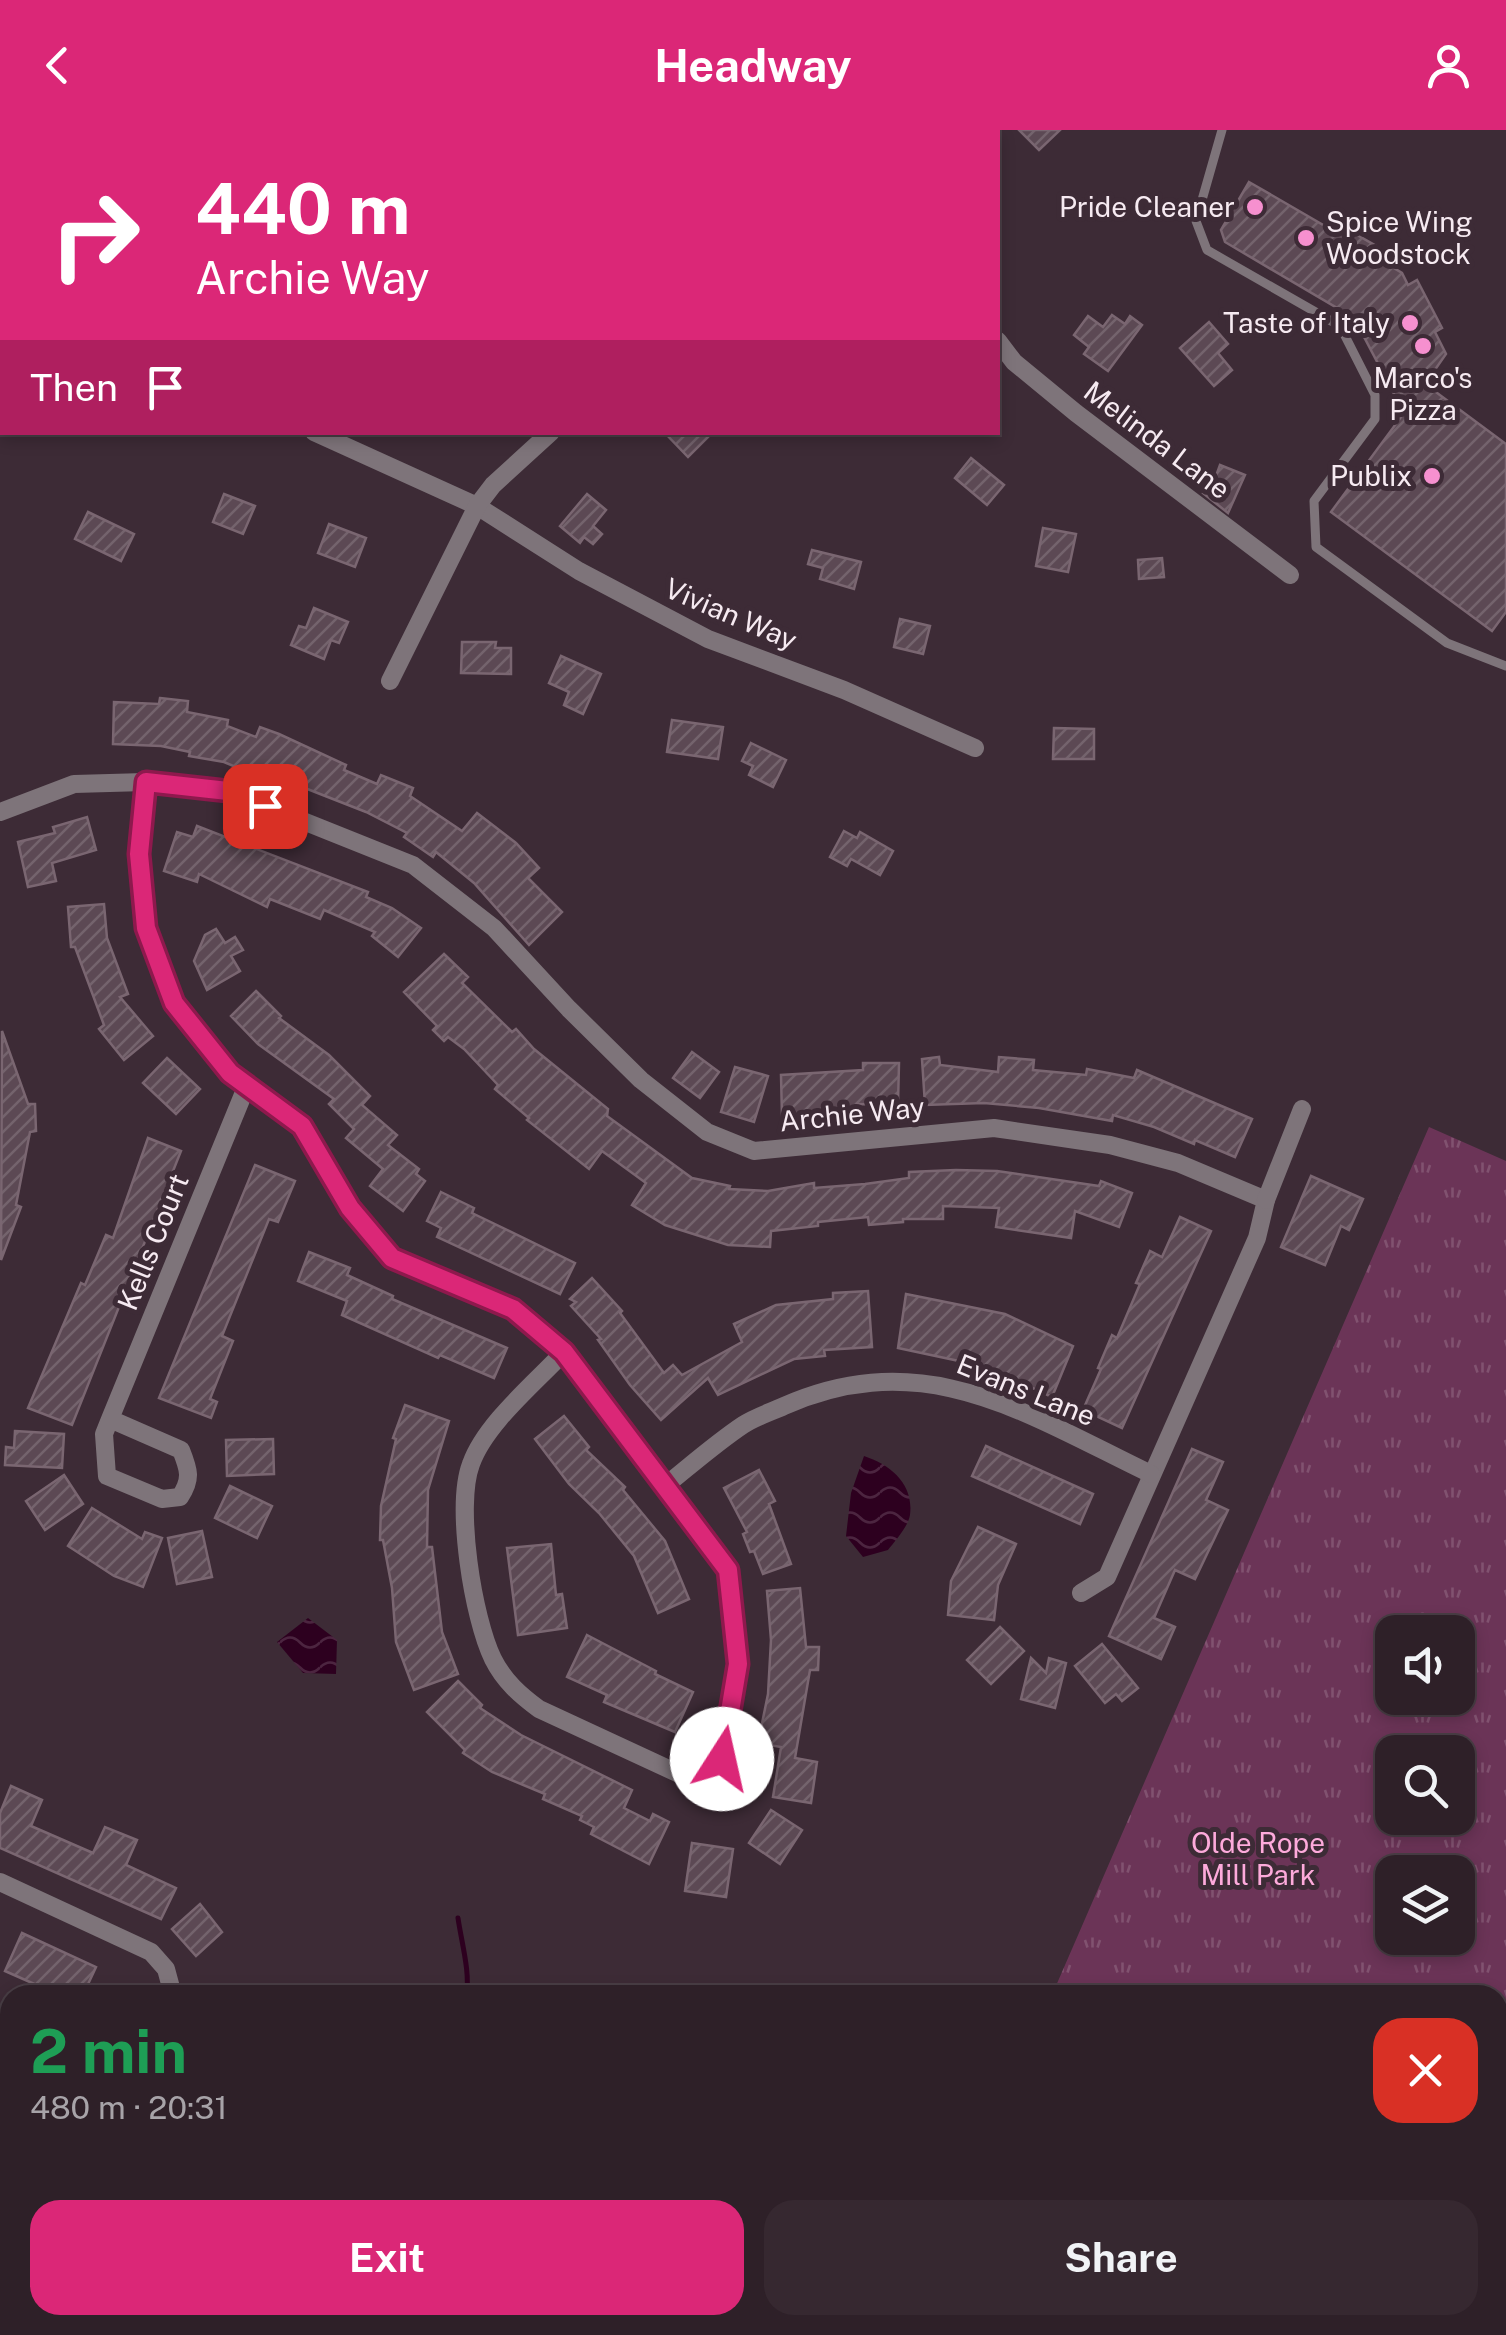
<!DOCTYPE html>
<meta charset="utf-8">
<style>
:root{--surface:#2e2028;--page:#362830;--text:#f1f3f6;--muted:#a7a3a8;--line:#493e45;--accent:#db2777}
body{margin:0;font-family:"Public Sans",sans-serif;background:var(--page);color:var(--text);height:100vh;display:flex;flex-direction:column;font-size:38px;white-space:nowrap}
*{box-sizing:border-box;margin:0}
p{font-size:32px;color:var(--muted)}
.icon{flex:none;width:55px;height:55px;fill:none;stroke:currentColor;stroke-width:2;stroke-linecap:round;stroke-linejoin:round}
.map{position:relative;flex:1;overflow:hidden}
.panel{position:absolute;left:0px;top:1855px;width:1508px;height:350px;display:flex;flex-direction:column;background:var(--surface);border-radius:30px 30px 0 0;box-shadow:0 5px 15px #0003,0 0 0 2px var(--line)}
.panel>*{flex:none}
.hud{position:absolute;left:0px;top:0px;width:1000px;height:305px;box-shadow:0 5px 15px #0003,0 0 0 2px var(--line);background:#db2777;color:#fff;overflow:hidden}
.tools{position:absolute;left:1375px;top:1485px;display:grid;gap:20px}
.tools a{display:grid;place-items:center;width:100px;height:100px;border-radius:20px;background:var(--surface);box-shadow:0 5px 15px #0003,0 0 0 2px var(--line);font-size:50px}
.pin{position:absolute;display:grid;place-items:center;width:85px;height:85px;color:#fff;margin:-42px;border-radius:20px;box-shadow:0 5px 15px #0006}
.me{position:absolute;width:110px;margin:-55px;rotate:10deg;stroke-linejoin:round;filter:drop-shadow(0 0 8px #0008)}
.turn{display:flex;align-items:center;gap:35px;height:210px;padding:0 30px;font-size:45px}
.turn .icon{width:130px;height:130px;stroke-width:2.5}
.turn b{display:block;font-size:70px;line-height:85px}
.then{display:flex;align-items:center;height:95px;padding:0 30px;background:#0003;gap:20px;font-size:38px}
.round{display:grid;place-items:center;flex:none;width:105px;height:105px;border-radius:30px;background:var(--page)}
.head{display:flex;align-items:center;justify-content:space-between;height:170px;padding:0 30px}
h1{font-size:60px;font-weight:700;line-height:75px;color:#1e9e55}
.button{display:flex;gap:20px;margin-top:auto;padding:20px 30px}
.button a{flex:1;height:115px;border-radius:30px;background:var(--accent);color:#fff;font-size:40px;font-weight:700;line-height:115px;text-align:center}
.button a+a{background:var(--page);color:var(--text)}
header{display:flex;justify-content:space-between;align-items:center;height:130px;padding:0 30px;background:var(--accent);color:#fff;font-size:45px;font-weight:700}
.map>svg:first-child{display:block}
</style>
<header><svg class="icon" aria-label="back" viewBox="0 0 24 24"><path d="M15 5l-7 7 7 7"/></svg>Headway<svg class="icon" aria-label="person" viewBox="0 0 24 24"><circle cx="12" cy="8" r="4"/><path d="M4 21q1-7 8-7t8 7"/></svg></header>
<div class="map">
<svg width="1506" height="2205" viewBox="0 0 1506 2205">
<defs>
<pattern id="park-tufts" width="24" height="20" patternUnits="userSpaceOnUse" patternTransform="scale(2.5)"><rect width="24" height="20" fill="#6b3457"/><path d="M3 7l-1-3M5 7V3M7 7l1-3M15 17l-1-3M17 17v-4M19 17l1-3" fill="none" stroke="#815270"/></pattern>
<pattern id="water-waves" width="16" height="10" patternUnits="userSpaceOnUse" patternTransform="scale(2.5)"><rect width="16" height="10" fill="#2d001f"/><path d="M0 5q4-4 8 0t8 0" fill="none" stroke="#4c2540"/></pattern>
<pattern id="building-hatch" width="6" height="6" patternUnits="userSpaceOnUse" patternTransform="scale(2.5)"><rect width="6" height="6" fill="#5c4954"/><path d="M-1 1l2-2M0 6l6-6M5 7l2-2" fill="none" stroke="#74636d"/></pattern>
</defs>
<rect width="100%" height="100%" fill="#3d2b36"/>
<path fill="url(#park-tufts)" fill-rule="evenodd" d="M1429,997L1506,1031V2205H905L909,2195H1498V1865H1052ZM1392,1502H1458V1568H1392ZM1392,1622H1458V1688H1392ZM1392,1742H1458V1808H1392Z"/>
<g fill="url(#water-waves)">
<path d="M864,1326C891,1335 914,1354 910,1385C908,1397 895,1411 888,1420L863,1427L846,1406L851,1363Z"/>
<path d="M308,1488L337,1510L336,1544L303,1543L277,1512Z"/>
</g>
<g fill="none" stroke-linecap="round" stroke-linejoin="round">
<g stroke="#2d001f" stroke-width="5">
<path d="M458,1788C461,1810 471,1845 466,1865"/>
<path d="M357,2205L361,2195"/>
</g>
</g>
<g fill="url(#building-hatch)" stroke="#7a6671" stroke-width="2.5">
<path d="M1019,0H1060L1039,20Z"/>
<path d="M1249,52L1325,96L1329,89L1378,117L1372,125L1402,143L1408,155L1417,150L1442,198L1435,202L1446,224L1425,254L1506,314V482L1492,501L1331,382L1404,283L1354,188L1225,112L1221,100Z"/>
<path d="M1112,185L1125,194L1130,186L1142,195L1108,241L1084,224L1089,217L1074,205L1088,186L1103,197Z"/>
<path d="M1209,192L1228,214L1218,223L1232,240L1214,256L1180,218Z"/>
<path d="M664,302H713L688,327Z"/>
<path d="M971,328L1004,355L987,375L955,348Z"/>
<path d="M1220,335L1245,345L1228,383L1203,363L1211,344L1216,346Z"/>
<path d="M224,364L255,376L243,404L213,392Z"/>
<path d="M587,364L606,380L593,396L602,404L593,414L584,407L580,413L560,396Z"/>
<path d="M88,382L134,404L121,431L75,409Z"/>
<path d="M329,394L366,408L355,437L318,423Z"/>
<path d="M1043,398L1076,404L1068,442L1036,436Z"/>
<path d="M812,420L861,432L854,459L820,449L823,438L808,434Z"/>
<path d="M1162,428L1164,447L1139,449L1138,430Z"/>
<path d="M314,478L348,492L339,513L331,510L324,529L291,515L299,496L306,498Z"/>
<path d="M900,489L930,496L923,524L894,517Z"/>
<path d="M462,512H496L495,518H511V544L461,543Z"/>
<path d="M561,526L601,544L583,584L564,575L569,562L549,553Z"/>
<path d="M160,568L188,571L187,582L228,590L227,596L256,607L260,597L279,604L346,635L344,640L377,654L381,645L413,658L410,666L462,701L477,683L516,713L539,738L528,748L562,782L529,815L474,753L436,722L433,727L404,707L407,703L366,682L264,642L262,648L224,632L189,626L190,622L161,616L113,614L114,572L159,574Z"/>
<path d="M672,590L723,597L718,629L667,622Z"/>
<path d="M1054,598L1094,599V629H1053Z"/>
<path d="M751,613L786,630L773,657L749,645L753,636L742,631Z"/>
<path d="M87,687L96,720L52,733L56,751L28,757L18,712L55,703L53,697Z"/>
<path d="M197,696L368,762L366,767L392,778L421,798L398,827L372,806L375,802L324,780L320,789L270,769L267,777L199,744L197,752L164,741L177,702L193,707Z"/>
<path d="M844,701L857,708L860,702L893,721L880,745L851,729L847,736L830,727Z"/>
<path d="M104,774L107,808L128,864L120,867L153,906L124,930L99,899L104,895L75,817H71L68,777Z"/>
<path d="M216,799L225,813L235,807L243,820L231,826L240,841L207,860L194,831L205,805Z"/>
<path d="M444,824L468,847L462,853L512,902L516,899L534,919L608,979L607,986L692,1048L730,1056L729,1059L768,1061L814,1053V1058L865,1054L909,1048V1042L956,1040L997,1041L1099,1056L1101,1051L1132,1063L1119,1097L1075,1081L1071,1108L996,1097L999,1078L943,1076V1089H903V1092L869,1095L868,1087L818,1092V1096L771,1101L770,1117L728,1115L665,1095L632,1075L646,1053L602,1021L589,1039L527,990L529,988L495,959L498,955L464,919L448,907L444,911L433,900L437,896L404,862Z"/>
<path d="M256,861L281,886L279,888L329,925L370,966L362,975L397,1005L388,1015L419,1039L416,1044L425,1051L403,1081L370,1056L383,1039L346,1008L354,999L329,974L334,969L258,914L231,886Z"/>
<path d="M2,901L28,974H35L36,1001L30,1002L16,1075L21,1077L1,1130Z"/>
<path d="M692,922L719,942L700,968L673,948Z"/>
<path d="M939,927L940,935L998,942L999,927L1034,930L1033,940L1086,945L1087,939L1134,948L1137,940L1252,989L1235,1027L1195,1010L1194,1014L1154,997L1113,985L1112,991L1039,978L984,973L925,975L922,929Z"/>
<path d="M167,928L200,959L176,984L143,953Z"/>
<path d="M863,933H899L898,975L857,974V980L814,981V986L782,987L781,945L863,940Z"/>
<path d="M735,937L768,946L754,992L721,982Z"/>
<path d="M148,1008L181,1021L72,1295L28,1278L81,1153L85,1155L106,1105L113,1108Z"/>
<path d="M255,1035L295,1051L278,1092L269,1089L222,1206L233,1211L210,1269L217,1272L211,1288L159,1268Z"/>
<path d="M1311,1046L1363,1069L1349,1100L1341,1096L1325,1135L1281,1117Z"/>
<path d="M441,1062L474,1078L472,1083L575,1133L560,1164L437,1107L441,1098L427,1091Z"/>
<path d="M1180,1087L1211,1101L1122,1298L1083,1280L1101,1239L1098,1238L1112,1205L1117,1208L1140,1154L1136,1153L1150,1121L1162,1127Z"/>
<path d="M309,1122L350,1138L347,1145L393,1166L392,1169L507,1218L494,1248L440,1225L438,1228L342,1185L347,1171L298,1151Z"/>
<path d="M592,1148L622,1181L620,1183L664,1243L673,1235L682,1245L742,1212L734,1194L776,1175L833,1169V1163L868,1161L872,1217L824,1220L825,1226L794,1229L718,1265L708,1248L661,1290L630,1255L598,1210L601,1209L571,1176L576,1172L570,1169Z"/>
<path d="M906,1164L1005,1184L1073,1216L1052,1267L987,1237L898,1218Z"/>
<path d="M405,1275L449,1291L428,1360L427,1417H432L442,1502L458,1544L414,1560L396,1512L392,1458L383,1410H380L381,1376L396,1309L393,1308Z"/>
<path d="M564,1286L589,1317L586,1320L625,1357L623,1360L665,1411L689,1469L658,1483L634,1426L599,1383L569,1354L535,1309Z"/>
<path d="M15,1301L64,1304L62,1338L5,1335L6,1317L14,1318Z"/>
<path d="M273,1309L274,1344L227,1346L226,1310Z"/>
<path d="M986,1316L1093,1364L1080,1394L972,1346Z"/>
<path d="M1192,1319L1223,1332L1206,1370L1228,1380L1195,1449L1175,1440L1154,1488L1175,1497L1161,1529L1109,1506Z"/>
<path d="M759,1340L775,1371L769,1374L791,1434L763,1444L754,1421L750,1422L743,1404L747,1402L724,1358Z"/>
<path d="M64,1345L83,1374L45,1400L26,1371Z"/>
<path d="M230,1356L272,1376L257,1408L215,1388Z"/>
<path d="M92,1378L142,1409L145,1402L162,1408L143,1457L114,1446L68,1416Z"/>
<path d="M978,1397L1016,1414L998,1455L994,1490L948,1485L951,1451Z"/>
<path d="M202,1401L212,1447L177,1454L168,1408Z"/>
<path d="M551,1414L556,1465L562,1464L567,1498L518,1505L507,1418Z"/>
<path d="M800,1458L806,1517H819L818,1540H810L795,1628L817,1632L811,1673L773,1667L781,1617L758,1613L768,1564L771,1510L767,1461Z"/>
<path d="M1000,1497L1024,1521L991,1554L967,1530Z"/>
<path d="M587,1505L656,1541L655,1544L693,1562L675,1602L604,1572L607,1565L567,1547Z"/>
<path d="M1102,1514L1138,1558L1122,1571L1116,1564L1105,1573L1075,1536Z"/>
<path d="M1031,1528L1046,1543L1049,1528L1066,1533L1055,1578L1021,1569Z"/>
<path d="M458,1551L482,1575L480,1578L521,1605L632,1660L624,1678L650,1691L653,1684L669,1692L649,1734L591,1704L594,1697L580,1690L582,1686L543,1669L545,1664L492,1642L463,1623L465,1620L427,1582Z"/>
<path d="M11,1656L42,1670L31,1696L93,1723L105,1697L137,1710L126,1735L176,1758L161,1789L0,1718V1683Z"/>
<path d="M771,1680L802,1700L780,1734L749,1713Z"/>
<path d="M692,1713L733,1719L726,1767L685,1761Z"/>
<path d="M200,1774L222,1802L196,1826L172,1799Z"/>
<path d="M22,1803L96,1837L83,1865H46L48,1860L5,1841Z"/>
</g>
<g fill="none" stroke-linecap="round" stroke-linejoin="round">
<path stroke="#7e747a" stroke-width="9" d="M1222,0L1196,91L1207,120L1340,196L1375,265V289L1314,371L1316,417L1447,513L1506,536"/>
<g stroke="#7e747a" stroke-width="18">
<path d="M844,2L845,0"/>
<path d="M998,211L1014,232L1076,283L1290,445"/>
<path d="M314,302L477,376L579,441L708,509L844,560L975,618"/>
<path d="M390,551L477,376L493,355L551,302"/>
<path d="M145,652L139,724L146,798L174,873L231,943L302,996L349,1078L392,1127L513,1179L564,1222L728,1440L738,1534L716,1661L539,1579C520,1565 504,1551 493,1529C473,1488 455,1376 471,1334C485,1294 535,1253 564,1222"/>
<path d="M0,682L74,654L145,652L228,661L413,735L494,798L569,879L641,950L707,1002L754,1021L994,998L1110,1015L1178,1033L1266,1070L1257,1108L1107,1447L1081,1463"/>
<path d="M1266,1070L1302,979"/>
<path d="M110,1289L181,1320C189,1340 192,1349 180,1367L162,1369L107,1346L104,1304L110,1289L247,955"/>
<path d="M665,1356C690,1336 716,1313 743,1295C755,1287 771,1282 784,1276C925,1214 1026,1284 1151,1344"/>
<path d="M0,1752L151,1822L166,1839L173,1865"/>
<path d="M85,2205L89,2195"/>
<path d="M528,2205L532,2195"/>
<path d="M776,2205L780,2195"/>
</g>
</g>
<g fill="none" stroke-linecap="round" stroke-linejoin="round">
<g stroke="#8e194d" stroke-width="25">
<path id="route" d="M265,676L228,661L146,652L139,724L146,798L174,873L230,943L302,996L350,1078L392,1128L513,1179L564,1222L728,1440L738,1534L722,1629"/>
</g>
<use href="#route" stroke="#db2777" stroke-width="18"/>
</g>
<g fill="#f690cf" stroke="#3d2b36" stroke-width="4">
<circle cx="1255" cy="77" r="10"/>
<circle cx="1306" cy="108" r="10"/>
<circle cx="1410" cy="193" r="10"/>
<circle cx="1423" cy="216" r="10"/>
<circle cx="1432" cy="346" r="10"/>
</g>
<g text-anchor="middle" stroke-width="10" stroke-linejoin="round" paint-order="stroke">
<g font-size="28" fill="#f6eaf1" stroke="#3d2b36" text-anchor="end">
<text x="1235" y="87">Pride Cleaner</text>
<text x="1326" y="102" text-anchor="start">Spice Wing<tspan x="1326" dy="32">Woodstock</tspan></text>
<text x="1390" y="203">Taste of Italy</text>
<text x="1423" y="258" text-anchor="middle">Marco's<tspan x="1423" dy="32">Pizza</tspan></text>
<text x="1412" y="356">Publix</text>
</g>
<g font-size="28" fill="#f6eaf1" stroke="#3d2b36">
<text transform="translate(1157 310) rotate(37)" y="10">Melinda Lane</text>
<text transform="translate(731 484) rotate(23)" y="10">Vivian Way</text>
<text transform="translate(852 984) rotate(-6)" y="10">Archie Way</text>
<text transform="translate(153 1112) rotate(-68)" y="10">Kells Court</text>
<text transform="translate(1026 1260) rotate(22)" y="10">Evans Lane</text>
</g>
<g font-size="28" fill="#fdaadb" stroke="#3d2b36">
<text x="1258" y="1723">Olde Rope<tspan x="1258" dy="32">Mill Park</tspan></text>
</g>
</g>
</svg>
<div class="tools">
<a><svg class="icon" aria-label="sound" viewBox="0 0 24 24"><path d="M4 9h4l5-4v14l-5-4H4zM17 9q2 3 0 6"/></svg></a>
<a><svg class="icon" aria-label="search" viewBox="0 0 24 24"><circle cx="10" cy="10" r="6"/><path d="M15 15l6 6"/></svg></a>
<a><svg class="icon" aria-label="layers" viewBox="0 0 24 24"><path d="M12 4l9 5-9 5-9-5zM3 14l9 5 9-5"/></svg></a>
</div>
<div class="pin" style="left:265px;top:676px;background:#d93025"><svg class="icon" aria-label="arrive" viewBox="0 0 24 24"><path d="M6 21V4h12l-3 4 3 4H6"/></svg></div>
<svg class="me" style="left:722px;top:1629px" viewBox="-20 -20 40 40"><circle r="19" fill="#fff"/><path d="M0-13L10 11 0 6-10 11z" fill="#db2777"/></svg>
<div class="hud">
<div class="turn"><svg class="icon" aria-label="right" viewBox="0 0 24 24"><path d="M7 20v-9h11M14 6l5 5-5 5"/></svg><div><b>440 m</b>Archie Way</div></div>
<div class="then">Then<svg class="icon" aria-label="arrive" viewBox="0 0 24 24"><path d="M6 21V4h12l-3 4 3 4H6"/></svg></div>
</div>
<section class="panel">
<div class="head"><div><h1>2 min</h1><p>480 m · 20:31</p></div><a class="round" style="background:#d93025;color:#fff"><svg class="icon" aria-label="close" viewBox="0 0 24 24"><path d="M6 6l12 12M18 6L6 18"/></svg></a></div>
<div class="button"><a>Exit</a><a>Share</a></div>
</section>
</div>
